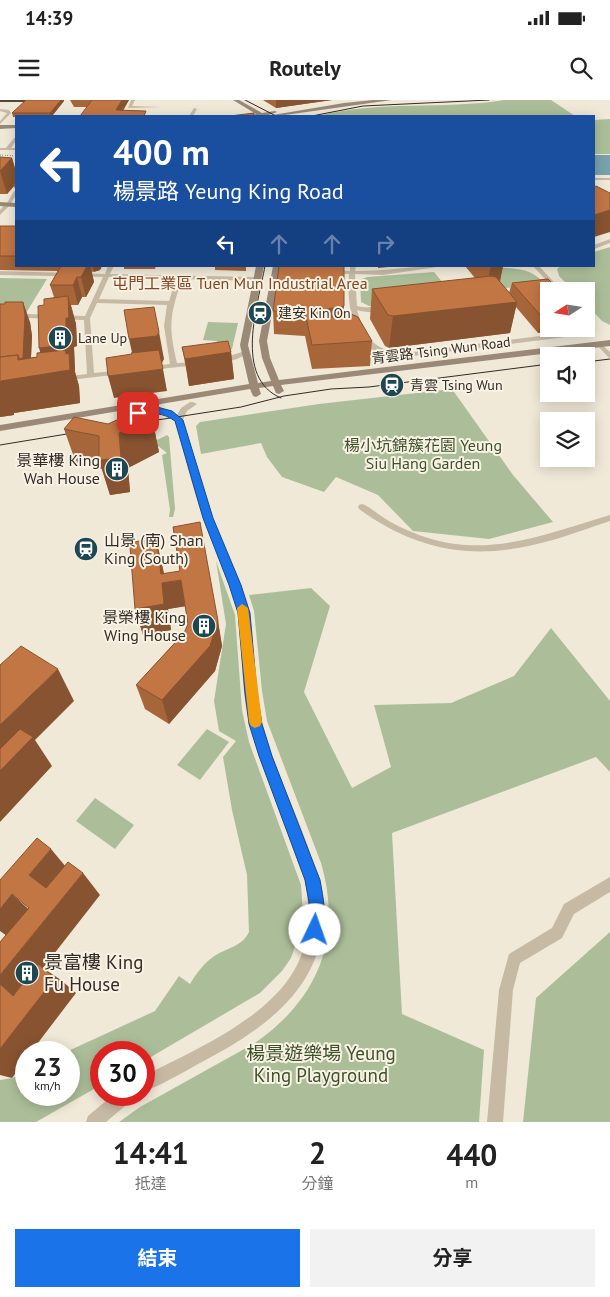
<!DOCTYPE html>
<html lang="zh-TW">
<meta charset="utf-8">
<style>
:root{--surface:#fff;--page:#f2f2f2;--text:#222;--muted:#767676;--accent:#1a73e8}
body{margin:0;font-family:"PT Sans","Noto Sans TC",sans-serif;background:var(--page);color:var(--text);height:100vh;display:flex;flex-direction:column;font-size:19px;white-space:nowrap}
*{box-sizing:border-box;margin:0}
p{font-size:16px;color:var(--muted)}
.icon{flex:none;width:28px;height:28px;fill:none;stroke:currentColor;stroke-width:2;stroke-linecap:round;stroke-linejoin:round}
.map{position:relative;height:1022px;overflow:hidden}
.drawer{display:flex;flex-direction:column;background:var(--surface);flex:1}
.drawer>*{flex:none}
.hud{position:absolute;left:15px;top:15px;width:580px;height:152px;border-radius:0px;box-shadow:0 2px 12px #0003;background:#1a4fa0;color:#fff;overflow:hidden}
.needle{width:32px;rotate:258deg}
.tools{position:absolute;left:540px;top:182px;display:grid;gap:10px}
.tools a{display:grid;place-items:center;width:55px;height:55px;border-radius:0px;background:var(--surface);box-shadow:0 2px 12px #0003;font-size:25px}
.speed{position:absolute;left:15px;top:941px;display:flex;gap:10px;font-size:25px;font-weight:700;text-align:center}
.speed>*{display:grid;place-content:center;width:65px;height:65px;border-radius:50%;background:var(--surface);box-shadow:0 2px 12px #0003;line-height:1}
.speed small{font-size:12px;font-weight:400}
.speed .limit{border:8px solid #d22;background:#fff;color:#111}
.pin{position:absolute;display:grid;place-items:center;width:42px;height:42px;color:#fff;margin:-21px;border-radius:10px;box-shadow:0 2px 8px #0006}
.me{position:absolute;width:55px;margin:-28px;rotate:3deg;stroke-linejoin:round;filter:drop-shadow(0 0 4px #0008)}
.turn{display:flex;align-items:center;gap:18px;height:105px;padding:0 15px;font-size:22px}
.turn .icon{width:65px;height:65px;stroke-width:2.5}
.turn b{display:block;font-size:35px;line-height:42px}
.lanes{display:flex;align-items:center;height:48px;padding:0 15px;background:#0003;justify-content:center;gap:25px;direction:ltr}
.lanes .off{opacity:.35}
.eta{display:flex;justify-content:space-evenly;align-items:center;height:85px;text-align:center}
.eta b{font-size:30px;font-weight:700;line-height:35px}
.cta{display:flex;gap:10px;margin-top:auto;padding:10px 15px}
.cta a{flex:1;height:58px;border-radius:0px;background:var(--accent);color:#fff;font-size:20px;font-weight:700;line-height:58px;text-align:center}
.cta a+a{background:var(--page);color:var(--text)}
.status{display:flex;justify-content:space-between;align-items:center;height:35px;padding:0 25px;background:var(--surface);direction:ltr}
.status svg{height:14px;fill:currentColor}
header{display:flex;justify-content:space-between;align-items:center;height:65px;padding:0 15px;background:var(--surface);font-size:22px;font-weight:700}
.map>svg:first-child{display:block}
</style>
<div class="status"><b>14:39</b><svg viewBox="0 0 49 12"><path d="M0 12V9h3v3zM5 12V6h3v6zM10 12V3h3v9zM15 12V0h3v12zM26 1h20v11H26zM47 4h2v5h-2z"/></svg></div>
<header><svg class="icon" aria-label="menu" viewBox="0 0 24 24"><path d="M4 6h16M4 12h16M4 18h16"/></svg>Routely<svg class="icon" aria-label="search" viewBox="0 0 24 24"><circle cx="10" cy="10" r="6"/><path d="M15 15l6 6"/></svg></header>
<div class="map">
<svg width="610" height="1022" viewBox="0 0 610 1022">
<rect width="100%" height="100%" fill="#f0e9d8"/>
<g fill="#acbe99">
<path d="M504,0H551L575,16H318C379,0 442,10 504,0Z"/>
<path d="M610,19V54H594V20Z"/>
<path d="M610,147V225L602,221L586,204V191H574L559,176L557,169L561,166H594V152Z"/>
<path d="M498,167C514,169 529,168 541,180L538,184L498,189Z"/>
<path d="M434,172L453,195L369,206L361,202L360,180L367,177Z"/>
<path d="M0,178L47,179L26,213L0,212Z"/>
<path d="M208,222L238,223L232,249L224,254L215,250L217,241L203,240Z"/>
<path d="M452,289L513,375L553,422L489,439L413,431L378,395L336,377L324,392L282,377L267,357L261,343L201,354L196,326L200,322L319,304Z"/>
<path d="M167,335L169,337L175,409L173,417H169L170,410L162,355L167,353L153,342Z"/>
<path d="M216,461L235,515L242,610L249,642L301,785L303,814L301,829L291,858L282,871L260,893L144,961V952H101V985L36,1022H0V980L13,978L26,971V995H69V952H66L155,911L179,876L190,884C196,874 203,864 213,857C227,847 241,848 249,832L247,775L232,710L223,657L236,641L219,631L214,601L226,524Z"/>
<path d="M311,488L330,506L304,592L352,688L391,667L374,605L451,603L514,576L551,528L610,601V672L596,657L392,733L402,914L484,950L479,1022H119L140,1007L255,943C318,899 343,839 321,763L267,621L262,591L254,511L249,495Z"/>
<path d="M207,629L229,642L200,680L177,665Z"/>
<path d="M95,698L134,725L115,749L76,721Z"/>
<path d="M610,832V1022H523L536,898Z"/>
</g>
<rect fill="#78a2ac" x="594" y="55" width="16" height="20"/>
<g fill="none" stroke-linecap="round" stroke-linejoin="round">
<g fill="#c7baa5" fill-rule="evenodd">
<path d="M131,0H135L132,6L161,7L128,8Z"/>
<path d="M194,8L197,9L193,16H189Z"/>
<path d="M0,9L9,10L11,13L0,24V21L7,13L0,11Z"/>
<path d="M154,15H174L176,16H152Z"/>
<path d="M14,38H16V41L11,48H16V50H0V48H6Z"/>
<rect x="594" y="78" width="16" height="2"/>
<path d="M14,91H16V95L11,103H7Z"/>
<path d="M5,104L10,105L0,115V110Z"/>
<path d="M610,139V143L594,149V145Z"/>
<path d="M108,166H114L110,174L258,177L261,179L258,181L182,179C170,215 168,225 177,263L200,262V264L198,265L150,270L146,268L150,266L170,264L164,226L167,205L97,203L90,218L94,273L121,270L125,272L121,274L61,281V277L87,274L84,220L0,217V213L85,216L103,177L0,175V171L105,174ZM109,177L176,179L169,201L99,199Z"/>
<path d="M350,166H356L355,171C386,171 414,166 444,166L383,175L355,174L357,206C367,209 379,205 387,209C380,213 366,213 357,210C366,243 379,254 413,252L580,231L587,228L586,219L588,220L594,229L581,235L413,256C401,257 386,257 375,251C350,237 347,199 349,174H330L327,172L330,170L350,171Z"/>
<path d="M533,166H539L562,191H556Z"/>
<path d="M599,242L610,252V258L608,257L596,244Z"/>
<path d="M245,251L248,253L247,254C238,259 226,265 217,260Z"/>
<path d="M190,302H193L197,304L187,311L183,320C193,353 200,386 212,418C224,450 240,480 249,514C251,524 251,534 251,545C254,572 254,601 262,627C277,677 303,724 317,775C343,872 277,923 200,963C182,973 163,984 144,992V976C194,950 273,917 298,863C333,787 270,699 250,626C243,600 242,570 241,543C240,534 241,525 239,516C233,483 215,452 204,420C192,388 185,354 175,321L166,315L153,310L157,308L172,311L177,315L181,308Z"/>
<path d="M362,404C369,406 375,412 381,416C393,424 406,430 419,435C487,460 545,434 610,415V421C580,431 549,443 518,448C459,459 407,444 359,409L358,407L359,405Z"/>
<path d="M610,777V792L574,814L562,838L520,863L513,890L503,1022H487L499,890L509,854L552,828L564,804Z"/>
<path d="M113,995H133L131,1001L106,1022H86L88,1016Z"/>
</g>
<g fill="#9b8977" fill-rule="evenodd">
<path d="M233,0H239L262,13L275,11L277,12L266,16H251L256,14Z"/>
<path d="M373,0H392L278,16H267L344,3Z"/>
<path d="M0,25H16V28L0,29Z"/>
<path d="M0,102L16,103V107L0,106Z"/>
<path d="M256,166H264L248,245L258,283L271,281L262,258L259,241L273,166H281L267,241L270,258L279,280L610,240V246L281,285L284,291L279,294L276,293L273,286L259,288L261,294L256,297L253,296L250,289L0,331V325L249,284L240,245Z"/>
</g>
<path fill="#54483d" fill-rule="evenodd" d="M0,0H46L43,2H0Z"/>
<g stroke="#332c26" stroke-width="1">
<path d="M245,0L276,16"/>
<path d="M312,16L363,6L489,0"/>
<path d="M265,166C258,205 233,278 281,298"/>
<path d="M586,262L610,259"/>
<path d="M138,323L241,307L284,296L331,289L369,287L549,264"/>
<path d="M0,345L79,332"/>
</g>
<path stroke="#332c26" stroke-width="1" stroke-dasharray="0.5 2" stroke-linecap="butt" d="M0,55L16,56"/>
</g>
<g fill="#a7653a">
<path d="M70,0H129L123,11L147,16L87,7H74Z"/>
<path d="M263,0H332L276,8Z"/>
<path d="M64,1L52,16L13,17L12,13Z"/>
<path d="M0,57L12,58L16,72V90L15,89L14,86L7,94H0Z"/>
<path d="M0,126H16V166H102L100,170L92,172L94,182L86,197H82L78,205H71L76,224L77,246L74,247L75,272L79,286L80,303L14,313V315L0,317L30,222L32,236L31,258L37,257L40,252L44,205L54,197L50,185L58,171L0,170Z"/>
<path d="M124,166H156L155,169H124Z"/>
<path d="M215,166H246V171L215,170Z"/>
<path d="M279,166L343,215L372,241L370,266L312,269L305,236L274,234L273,211Z"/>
<path d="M465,166H503L500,182L509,193L512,183L548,179L549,229L538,233L516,207L510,233L389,248L385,246L370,219L372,189L475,178Z"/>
<path d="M182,247L231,252L234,279L189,286L187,274Z"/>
<path d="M152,318L159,352L128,368L130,392L110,395L102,369L76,363L64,329L108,324Z"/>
<path d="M153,439L154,444L157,443L164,473L218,521L222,546L215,571L169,624L145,609L136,585L184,533L188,524L185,506L168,509L171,530L143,535L135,509Z"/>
</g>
<g fill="#885330">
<path d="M61,0H64V1L52,16H50V13Z"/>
<path d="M122,0H129L119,16L116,10Z"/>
<path d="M276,0H332L276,8Z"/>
<path d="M12,58L16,72V83L13,84L14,86L7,94L0,71Z"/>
<path d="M610,110V132L594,137V115Z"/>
<path d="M87,166H90L94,182L86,197L81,177Z"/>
<path d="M93,166H102L100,170L94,172Z"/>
<path d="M378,166H399L378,168Z"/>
<path d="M491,166H503L498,189L486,190Z"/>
<path d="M77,177L82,197L78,205L73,185Z"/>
<path d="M68,196L76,224L77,246L74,247L75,272L79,286L80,303L14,313V315L0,317V261L23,202L30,222L32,236L30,276L47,274L39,248L66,218Z"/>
<path d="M517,202L510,233L389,248L393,216Z"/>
<path d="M344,206L342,230L315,217L316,213L327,209Z"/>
<path d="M549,217V229H574L538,233L543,218Z"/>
<path d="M159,232L164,259L162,263L135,266L129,239Z"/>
<path d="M231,252L234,279L189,286L185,259Z"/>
<path d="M163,269L167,291L114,298L108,276Z"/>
<path d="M152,318L159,352L128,368L130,392L110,395L99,360L119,333Z"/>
<path d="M153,439L159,464L157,443L163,470L165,483L181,480L187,506L168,509L171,530L143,535L135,509L154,444Z"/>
<path d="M218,521L222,546L215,571L169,624L162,600Z"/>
<path d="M58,569L74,601L35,640L52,666L0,722V625Z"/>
<path d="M51,749L71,773L51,797L29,775Z"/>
<path d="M83,773L100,795L43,868L61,880L76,893L31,952H26V959L12,978L0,975V949L13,896L0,884V875Z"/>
<path d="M12,794L35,815L14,841L0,831V809Z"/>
</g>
<g fill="#c27644" stroke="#885330">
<path d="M26,0H61L50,13H12Z"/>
<path d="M92,0H122L116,10L146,11L144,16H80Z"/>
<path d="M254,13V16H255H230Z"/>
<path d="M0,57L12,58L0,71Z"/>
<path d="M596,86L610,93V110L594,115V87Z"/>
<rect x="0" y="126" width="16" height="30"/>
<path d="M61,166H87L81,177H77L73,185H50Z"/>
<path d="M279,166H344V206L327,209L316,213L315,217L321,219L351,214L358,217L372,241L312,245L305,212L273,211Z"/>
<path d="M491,176L496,177L517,202L393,216L388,215L372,189Z"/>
<path d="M548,179L560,191H549V217L543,218L512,183Z"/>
<path d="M68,196L69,218H66V245L39,248L38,206L44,205V199Z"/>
<path d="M5,202H23L25,215L23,258L19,259L18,255L0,257V204H5Z"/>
<path d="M154,207L159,232L157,236L129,239L124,210Z"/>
<path d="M228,241L231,252L185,259L182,247Z"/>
<path d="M65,250L66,254L69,253L70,270L1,281V282H0V257L18,255V260L37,257V253Z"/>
<path d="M159,250L163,269L108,276L106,258L132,254L131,253Z"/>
<path d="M141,309L152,318L119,333L121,358L99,360V336L64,329L74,317L108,324Z"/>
<path d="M200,422L218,521L210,546L162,600L136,585L184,533L188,524L181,480L162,483L164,504L135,509L130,447H133V442L153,439L154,444L157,443L161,474L180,471L173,427Z"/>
<path d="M21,546L58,569L0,625V565Z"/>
<path d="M20,629L33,637L0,671V649Z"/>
<path d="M37,738L51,749L29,775L46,788L68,762L83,773L0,875V842L29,808L12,794L0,809V780Z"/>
<path d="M38,864L55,878L0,949V884L13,896Z"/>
</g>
<path fill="#1a73e8" stroke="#114b97" d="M157,307L172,311L183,320L213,418L241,485L250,513L257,593L262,624L272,656L320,780C323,797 328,819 321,836L315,838L310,836L307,830L309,802L305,780L259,656L249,624L245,593L238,513L229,485L203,418L175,321C162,312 153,313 138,316L134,313Z"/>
<path fill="#f59e0b" d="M242,504L248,508L262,622L260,626L255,628L251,626L249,622L237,508Z"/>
<defs>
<g id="station-disc" transform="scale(1.25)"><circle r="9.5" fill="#1d4753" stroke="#f8f2e4"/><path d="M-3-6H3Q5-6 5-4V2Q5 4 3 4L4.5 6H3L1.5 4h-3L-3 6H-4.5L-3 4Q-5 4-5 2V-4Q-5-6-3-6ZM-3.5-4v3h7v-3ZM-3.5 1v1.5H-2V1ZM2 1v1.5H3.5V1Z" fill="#fff"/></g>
<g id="building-disc" transform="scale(1.25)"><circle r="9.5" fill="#1d4753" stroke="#f8f2e4"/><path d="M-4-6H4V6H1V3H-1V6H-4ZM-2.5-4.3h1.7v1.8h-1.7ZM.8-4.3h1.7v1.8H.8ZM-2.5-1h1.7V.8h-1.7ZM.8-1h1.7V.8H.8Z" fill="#fff"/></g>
</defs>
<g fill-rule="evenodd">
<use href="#station-disc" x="260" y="213"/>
<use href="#building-disc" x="60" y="238"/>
<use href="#station-disc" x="392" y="285"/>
<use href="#building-disc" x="117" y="369"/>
<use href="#station-disc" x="86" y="449"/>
<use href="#building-disc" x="204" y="526"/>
<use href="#building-disc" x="27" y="873"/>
</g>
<g text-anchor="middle" stroke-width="4" stroke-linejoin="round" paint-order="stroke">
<g font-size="14" fill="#332c26" stroke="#f8f2e4" text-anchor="start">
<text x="278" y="218">建安 Kin On</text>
<text x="78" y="243">Lane Up</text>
<text x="410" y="290">青雲 Tsing Wun</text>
</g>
<g font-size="14" fill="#332c26" stroke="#f8f2e4">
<text transform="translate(441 250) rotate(-7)" y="5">青雲路 Tsing Wun Road</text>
</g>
<g font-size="16" fill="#804722" stroke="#f8f2e4">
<text x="240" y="189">屯門工業區 Tuen Mun Industrial Area</text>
</g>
<g font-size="16" fill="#3d512b" stroke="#f8f2e4">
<text x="423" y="351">楊小坑錦簇花園 Yeung<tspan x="423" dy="18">Siu Hang Garden</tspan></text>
</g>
<g font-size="16" fill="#332c26" stroke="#f8f2e4" text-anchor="end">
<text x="100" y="366">景華樓 King<tspan x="100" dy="18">Wah House</tspan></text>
<text x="104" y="446" text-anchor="start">山景 (南) Shan<tspan x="104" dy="18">King (South)</tspan></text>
<text x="186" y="523">景榮樓 King<tspan x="186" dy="18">Wing House</tspan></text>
</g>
<g font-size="19" fill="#332c26" stroke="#f8f2e4" text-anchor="start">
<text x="44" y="869">景富樓 King<tspan x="44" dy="22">Fu House</tspan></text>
</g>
<g font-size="19" fill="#3d512b" stroke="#f8f2e4">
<text x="321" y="960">楊景遊樂場 Yeung<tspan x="321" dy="22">King Playground</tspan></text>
</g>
</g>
</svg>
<div class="tools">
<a><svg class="needle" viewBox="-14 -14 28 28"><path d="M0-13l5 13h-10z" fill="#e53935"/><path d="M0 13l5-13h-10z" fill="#767676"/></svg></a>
<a><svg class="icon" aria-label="sound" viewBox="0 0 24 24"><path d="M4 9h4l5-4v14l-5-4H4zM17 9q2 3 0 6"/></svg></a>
<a><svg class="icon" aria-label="layers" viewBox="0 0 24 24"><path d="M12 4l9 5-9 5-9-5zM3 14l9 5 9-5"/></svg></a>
</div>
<div class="speed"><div>23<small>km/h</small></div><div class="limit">30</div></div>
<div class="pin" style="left:138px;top:313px;background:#d93025"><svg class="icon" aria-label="arrive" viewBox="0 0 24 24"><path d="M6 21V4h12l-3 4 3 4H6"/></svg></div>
<svg class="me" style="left:315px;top:830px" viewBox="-20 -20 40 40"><circle r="19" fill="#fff"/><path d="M0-13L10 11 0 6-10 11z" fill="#1a73e8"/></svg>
<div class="hud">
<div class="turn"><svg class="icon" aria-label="left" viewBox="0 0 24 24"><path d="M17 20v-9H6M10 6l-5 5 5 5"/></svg><div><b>400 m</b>楊景路 Yeung King Road</div></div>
<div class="lanes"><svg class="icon" aria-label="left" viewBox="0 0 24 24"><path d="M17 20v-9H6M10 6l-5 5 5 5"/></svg><svg class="icon off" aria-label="ahead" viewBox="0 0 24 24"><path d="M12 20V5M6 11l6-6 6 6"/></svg><svg class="icon off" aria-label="ahead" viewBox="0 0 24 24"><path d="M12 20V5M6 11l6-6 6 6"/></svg><svg class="icon off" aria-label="right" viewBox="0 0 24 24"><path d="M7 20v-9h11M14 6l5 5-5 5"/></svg></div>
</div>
</div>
<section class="drawer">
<div class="eta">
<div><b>14:41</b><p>抵達</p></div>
<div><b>2</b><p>分鐘</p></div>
<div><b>440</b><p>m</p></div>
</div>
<div class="cta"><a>結束</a><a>分享</a></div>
</section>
